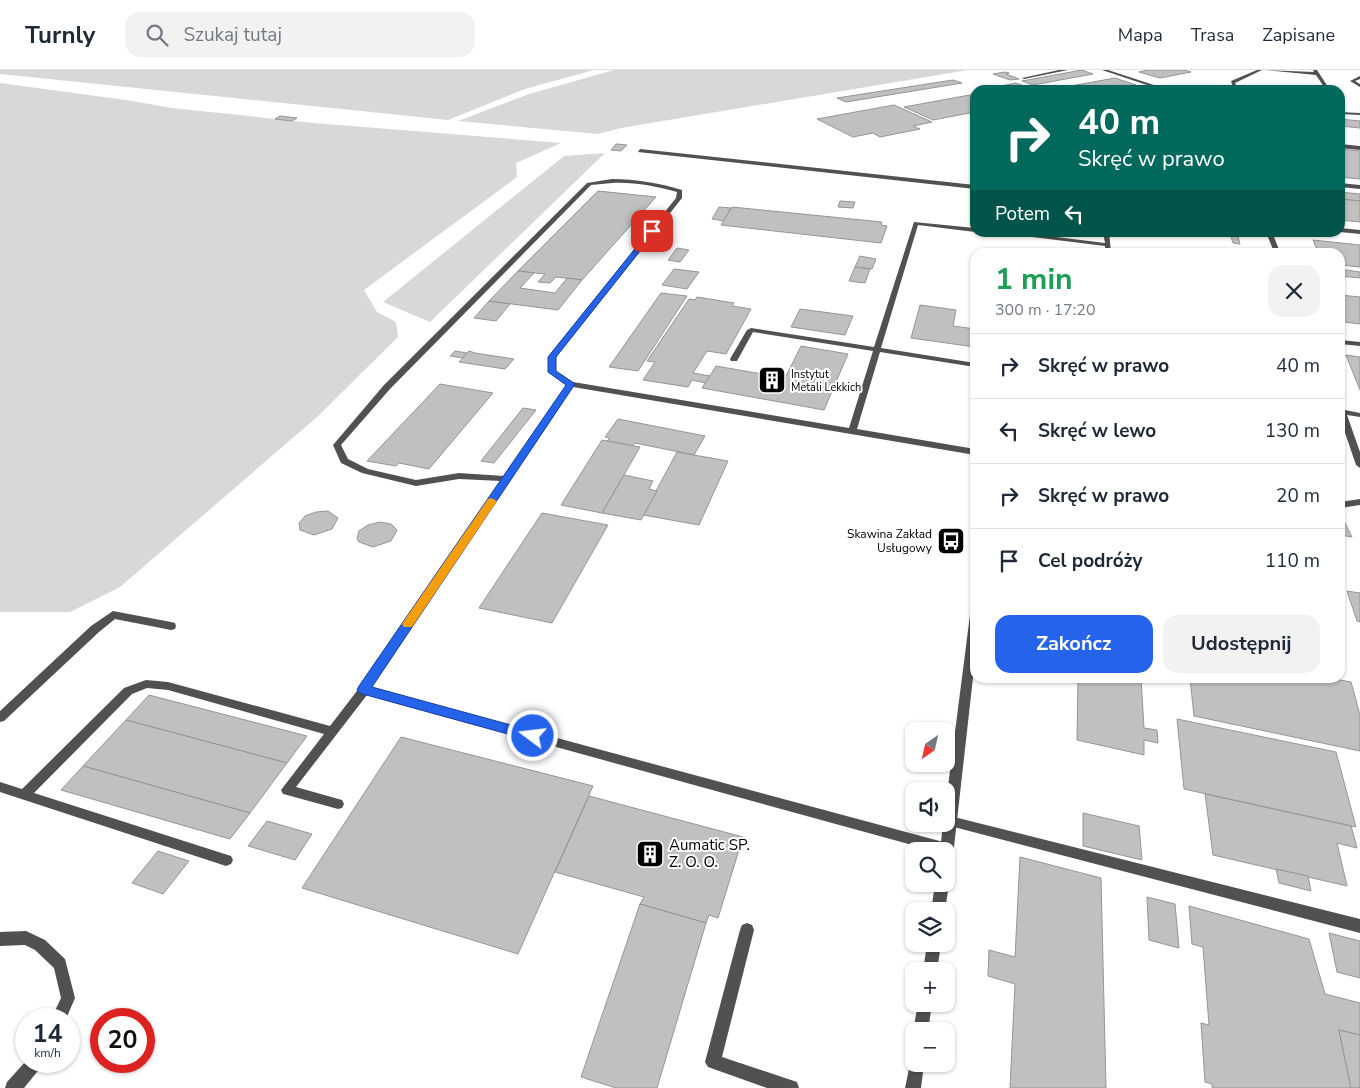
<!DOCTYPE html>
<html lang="pl">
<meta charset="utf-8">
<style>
:root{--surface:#fff;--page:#f2f2f3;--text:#1f2937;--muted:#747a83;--line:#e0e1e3;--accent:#2563eb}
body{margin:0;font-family:"Nunito Sans",sans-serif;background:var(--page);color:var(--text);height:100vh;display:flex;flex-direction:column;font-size:19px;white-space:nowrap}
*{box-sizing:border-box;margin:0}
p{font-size:16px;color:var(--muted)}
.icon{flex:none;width:28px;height:28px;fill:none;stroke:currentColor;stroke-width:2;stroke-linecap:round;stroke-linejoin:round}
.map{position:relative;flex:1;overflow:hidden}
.sheet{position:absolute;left:970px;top:178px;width:375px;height:435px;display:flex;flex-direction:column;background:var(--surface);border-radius:15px;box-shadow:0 1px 4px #0004}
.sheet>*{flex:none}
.top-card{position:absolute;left:970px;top:15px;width:375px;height:152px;border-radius:15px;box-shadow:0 1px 4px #0004;background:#00695c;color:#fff;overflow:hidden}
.needle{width:32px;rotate:214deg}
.tools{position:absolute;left:905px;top:652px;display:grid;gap:10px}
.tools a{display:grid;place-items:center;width:50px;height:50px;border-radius:10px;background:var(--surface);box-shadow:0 1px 4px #0004;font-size:25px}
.speed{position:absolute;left:15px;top:938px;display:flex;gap:10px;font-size:25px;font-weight:700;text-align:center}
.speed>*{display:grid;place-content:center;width:65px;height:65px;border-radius:50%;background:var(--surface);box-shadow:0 1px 4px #0004;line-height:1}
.speed small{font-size:12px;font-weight:400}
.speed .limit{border:8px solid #d22;background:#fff;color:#111}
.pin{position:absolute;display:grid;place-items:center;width:42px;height:42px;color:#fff;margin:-21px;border-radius:10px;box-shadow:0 2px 8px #0006}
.me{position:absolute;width:55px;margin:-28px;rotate:285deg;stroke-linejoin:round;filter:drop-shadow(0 0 4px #0008)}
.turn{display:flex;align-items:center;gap:18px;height:105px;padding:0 25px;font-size:22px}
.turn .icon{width:65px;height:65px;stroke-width:2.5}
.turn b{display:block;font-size:35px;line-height:42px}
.then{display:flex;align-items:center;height:48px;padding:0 25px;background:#0003;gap:10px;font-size:19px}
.round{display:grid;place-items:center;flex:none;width:52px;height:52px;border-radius:15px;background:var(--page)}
.headline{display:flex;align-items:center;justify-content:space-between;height:85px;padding:0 25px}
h1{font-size:30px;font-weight:700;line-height:38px;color:#1e9e55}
.button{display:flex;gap:10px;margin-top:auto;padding:10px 25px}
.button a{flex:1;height:58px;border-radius:15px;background:var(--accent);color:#fff;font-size:20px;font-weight:700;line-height:58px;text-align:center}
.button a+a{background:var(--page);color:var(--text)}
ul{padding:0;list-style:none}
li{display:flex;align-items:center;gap:15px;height:65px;padding:0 25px;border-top:1px solid var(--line)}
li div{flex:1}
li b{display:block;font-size:19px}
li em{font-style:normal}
header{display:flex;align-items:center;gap:30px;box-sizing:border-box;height:70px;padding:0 25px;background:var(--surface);border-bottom:1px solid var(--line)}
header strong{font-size:24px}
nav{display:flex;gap:28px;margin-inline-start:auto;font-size:18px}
.search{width:350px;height:45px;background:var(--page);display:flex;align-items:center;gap:12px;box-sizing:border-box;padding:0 18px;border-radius:15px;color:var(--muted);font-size:19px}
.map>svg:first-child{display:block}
</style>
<header>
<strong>Turnly</strong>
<div class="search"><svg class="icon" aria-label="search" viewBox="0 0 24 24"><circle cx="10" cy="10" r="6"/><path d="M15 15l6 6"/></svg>Szukaj tutaj</div>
<nav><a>Mapa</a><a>Trasa</a><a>Zapisane</a></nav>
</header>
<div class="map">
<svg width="1360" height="1018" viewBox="0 0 1360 1018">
<rect width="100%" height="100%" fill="#fff"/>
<g fill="#d8d8d8">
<path d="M0,0H594L525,19L448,50L0,4Z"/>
<path d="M614,0H968L621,58L598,64L458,51L529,24Z"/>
<path d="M0,13L126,30L172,38L314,53L561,73L516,93L517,107L364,220L377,242L396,252L398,267L317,347L120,517L70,542H0Z"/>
<path d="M605,83L430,252L383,232L564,86Z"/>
</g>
<g fill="#c0c0c0" stroke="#959595">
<path d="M1082,0L1093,4L1033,15L1022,11Z"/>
<path d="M1148,0H1184L1191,2L1160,8L1139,2Z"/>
<path d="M1005,2L1009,3L1006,4L1019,9L1010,10L993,4Z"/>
<path d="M1115,8L1136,15L1108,20L1054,19Z"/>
<path d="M953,10L962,13L846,32L837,28Z"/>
<path d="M1016,13L1030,18L1013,20L1001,16Z"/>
<path d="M975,24V42L933,50L904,37Z"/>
<path d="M894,35L932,52L913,56L920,59L880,67L873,63L853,67L817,49Z"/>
<path d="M280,46L297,48L292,51L275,49Z"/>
<path d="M1340,49L1360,51V58L1340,56Z"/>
<path d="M616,74H617L627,75L621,81L611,80Z"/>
<path d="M1340,79L1360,81V109L1340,107Z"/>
<path d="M598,121L656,127L582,210L556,207L550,213L538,212L545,204L518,201Z"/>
<path d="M1340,122L1360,124V131L1340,129Z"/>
<path d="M1340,129L1360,131V152L1340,150Z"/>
<path d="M840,131L855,132L853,138L838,137Z"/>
<path d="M719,137L731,138L724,151L712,149Z"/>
<path d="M732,137L882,152L881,155L887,156L881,173L721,155Z"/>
<path d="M1230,163H1237L1240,174L1233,173Z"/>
<path d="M1313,170L1360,175V197L1340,195V182H1318Z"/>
<path d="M677,178L689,180L680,192L668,190Z"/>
<path d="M860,186L876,189L872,199L855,197Z"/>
<path d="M855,197L870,199L865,213L849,211Z"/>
<path d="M674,199L699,202L687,219L662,215Z"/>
<path d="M1340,199L1360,202V208L1340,206Z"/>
<path d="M518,201L534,203L520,218L555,223L567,208L582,210L558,240L489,231Z"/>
<path d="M661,223L687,226L638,301L609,297Z"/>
<path d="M1340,225L1360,227V254L1344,252L1340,242Z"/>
<path d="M697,227L734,233L732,236L751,239L726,284L707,281L693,303L710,306L706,313L692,310L688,317L643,310L655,292L647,291L689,229L695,230Z"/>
<path d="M489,231L510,234L496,251L474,248Z"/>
<path d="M920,235L956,240L953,256L975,259V277L911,268Z"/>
<path d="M800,239L853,246L845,265L791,257Z"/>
<path d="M801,276L848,284L824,340L702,318L716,296L785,308Z"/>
<path d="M455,281L467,283L463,288L450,286Z"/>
<path d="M469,281L475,283L514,289L505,299L459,292Z"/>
<path d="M1346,285L1360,287V320Z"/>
<path d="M440,314L493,323L429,399L399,393L396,396L367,391Z"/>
<path d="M523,338L536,340L494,393L481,391Z"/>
<path d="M618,349L705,366L694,385L635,373L633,376L607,371L610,368L605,367Z"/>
<path d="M602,370L640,377L602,443L561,435Z"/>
<path d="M677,382L728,391L699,455L643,445Z"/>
<path d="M624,405L653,411L649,419L657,421L641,450L602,443Z"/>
<path d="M328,441L338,448L332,459L314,465L300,460L299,453L305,446L316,442Z"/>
<path d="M542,443L608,455L552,553L479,538Z"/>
<path d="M1340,445H1341L1352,467L1340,465Z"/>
<path d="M380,452L391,454L397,460L391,471L373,477L359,472L357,469L359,461L368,455Z"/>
<path d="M1347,521L1360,523V552L1357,551Z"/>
<path d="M1078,608H1141L1144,658L1157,660L1158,673L1144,670V685L1077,670Z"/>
<path d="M1190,608H1329L1351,612L1360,645V681L1194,646Z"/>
<path d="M149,625L307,666L287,693L126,650Z"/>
<path d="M1177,649L1336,682L1356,757L1184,719Z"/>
<path d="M126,650L287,693L250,743L83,696Z"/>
<path d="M401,667L593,716L518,884L302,818Z"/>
<path d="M83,696L147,714L250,743L230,769L61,720Z"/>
<path d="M1205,724L1351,756L1357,778L1337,773L1347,816L1213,785Z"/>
<path d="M589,726L743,767L718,848L709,845L706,853L640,834L644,827L555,802Z"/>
<path d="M1083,743L1139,756L1142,790L1083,776Z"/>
<path d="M267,751L312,764L295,790L248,776Z"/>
<path d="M158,781L189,791L163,824L132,813Z"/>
<path d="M1020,787L1101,808L1106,1018H1010L1015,914L988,906L989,880L1015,887Z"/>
<path d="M1276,799L1308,806L1311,821L1279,813Z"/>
<path d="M1147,827L1175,834L1179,878L1149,870Z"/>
<path d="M640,834L706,853L657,1018H616L581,1007Z"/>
<path d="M1189,836L1309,869L1325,924L1360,933V965L1339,960L1351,1018H1212V1014L1205,1012L1201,953L1209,955L1203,877L1192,874Z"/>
<path d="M1329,863L1360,871V908L1337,902Z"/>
<path d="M1339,960L1360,965V1018H1351Z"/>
</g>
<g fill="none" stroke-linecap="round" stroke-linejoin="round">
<g fill="#515151" fill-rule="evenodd">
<path d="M1059,0H1068L1024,9L1022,8Z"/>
<path d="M1102,0H1108L1169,20H1162Z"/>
<path d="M1257,0H1262L1235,13L1238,20H1234L1231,11Z"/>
<path d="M1265,0L1314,2L1313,0H1317L1330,20H1326L1316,5Z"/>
<path d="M1360,6V9L1355,11L1360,14V17L1350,11Z"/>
<path d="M1340,42L1360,43V45L1340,44Z"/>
<path d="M1340,74L1360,76V80L1340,78Z"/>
<path d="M640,79L975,115V119L638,82Z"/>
<path d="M612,109C636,109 659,113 682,120V128L556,287V301L573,312L849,358L873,281L753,262L737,291H731L730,289L747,260L751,258L874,277L914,152L975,158V162L918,155L881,278L975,293V297L880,282L857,359L975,379V385L573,317L371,618L947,773L952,775L954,779L952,783L947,785L946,781H934L367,625L296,717L342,730L344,734L342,738L338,739L287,725L283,724L281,720L324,664L168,620L147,618L132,624L34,723L231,786L233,790L231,794L226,796L0,722V712L22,719L124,618L146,610L168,612L330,656L360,617L501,411L459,409L416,416L362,403L341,393L333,375L384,315L587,113ZM612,113C634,112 655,116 677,122L676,128L548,287V302L567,315L504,406L459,403L416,410L368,399L348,389L341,375L390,319L591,115Z"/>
<path d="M1340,113L1360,115V119L1340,117Z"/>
<path d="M1340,158L1360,160V164L1340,162Z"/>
<path d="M993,162H1016L1105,173L1103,162H1109L1111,182H1105V176Z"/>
<path d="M1266,162H1272L1280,182H1274Z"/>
<path d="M1340,270L1360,272V276L1340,274Z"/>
<path d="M1340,336H1343L1345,340L1360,343V347L1347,345L1360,382V398L1356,395L1340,348Z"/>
<path d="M1360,429V435L1340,438V432Z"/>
<path d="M113,541L171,552L175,553L176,556L175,559L171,560L115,549L99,562L4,651L0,652V641L91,556Z"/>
<path d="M950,746L1360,849V863L950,756L945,754H946V747Z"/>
<path d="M747,853L752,855L754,860L722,987L797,1012L799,1018H767L708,997L705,992L740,860L742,855Z"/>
<path d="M26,861L45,870L65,889L75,928L66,949H51L61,928L54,898L35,880L25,875L0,876V862Z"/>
<path d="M26,991H45L42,996L24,1018H5L7,1012Z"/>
</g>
<g fill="#515151" fill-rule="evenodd">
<path d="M975,541V590L953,786L951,790L946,792V781H940L943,754H946V732L970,545Z"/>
<path d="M947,810L949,814L945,841H931L935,814H946Z"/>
<path d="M927,874H941L937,901H923Z"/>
<path d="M918,934H932L928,961H913Z"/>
<path d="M914,987V994H924L921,1018H905L911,989Z"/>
</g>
</g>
<path fill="#2563eb" stroke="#184099" d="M650,160L656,161L556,287V301L575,314L372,617L533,661L540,666L538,670L533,671L359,623L357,620L359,616L566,315L548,302V287Z"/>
<path fill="#f59e0b" d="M491,428L497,431L412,557H404L402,554L404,551L488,429Z"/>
<defs>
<g id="building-square" transform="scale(1.4375)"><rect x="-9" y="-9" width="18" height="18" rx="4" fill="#000" stroke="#fff"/><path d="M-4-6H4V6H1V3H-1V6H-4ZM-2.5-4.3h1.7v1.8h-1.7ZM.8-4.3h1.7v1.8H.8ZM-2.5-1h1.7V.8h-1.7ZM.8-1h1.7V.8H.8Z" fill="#fff"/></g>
<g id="bus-square" transform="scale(1.4375)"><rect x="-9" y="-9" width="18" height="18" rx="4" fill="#000" stroke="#fff"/><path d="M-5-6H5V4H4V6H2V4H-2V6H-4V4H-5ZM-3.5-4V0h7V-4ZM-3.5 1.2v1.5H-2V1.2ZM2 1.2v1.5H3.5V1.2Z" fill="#fff"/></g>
</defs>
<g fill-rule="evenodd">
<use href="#building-square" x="772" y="310"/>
<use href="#bus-square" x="951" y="471"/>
<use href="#building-square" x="650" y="784"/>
</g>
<g text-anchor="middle" stroke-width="4" stroke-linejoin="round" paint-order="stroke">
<g font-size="11" fill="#000" stroke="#fff" text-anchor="start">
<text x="791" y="308">Instytut<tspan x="791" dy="13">Metali Lekkich</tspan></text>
</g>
<g font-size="12" fill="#000" stroke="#fff" text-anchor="end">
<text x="932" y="468">Skawina Zakład<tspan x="932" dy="14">Usługowy</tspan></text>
</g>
<g font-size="15" fill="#000" stroke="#fff" text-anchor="start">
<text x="669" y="780">Aumatic SP.<tspan x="669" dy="17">Z. O. O.</tspan></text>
</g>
</g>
</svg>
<div class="tools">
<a><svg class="needle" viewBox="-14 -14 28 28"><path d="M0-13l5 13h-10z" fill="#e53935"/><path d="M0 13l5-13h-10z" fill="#747a83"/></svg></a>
<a><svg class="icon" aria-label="sound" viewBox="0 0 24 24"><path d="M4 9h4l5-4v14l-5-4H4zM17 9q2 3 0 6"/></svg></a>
<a><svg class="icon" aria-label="search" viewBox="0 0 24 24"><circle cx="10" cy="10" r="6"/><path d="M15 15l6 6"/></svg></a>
<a><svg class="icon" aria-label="layers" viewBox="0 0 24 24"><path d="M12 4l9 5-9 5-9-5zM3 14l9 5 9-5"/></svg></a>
<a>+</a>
<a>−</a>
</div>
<div class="speed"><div>14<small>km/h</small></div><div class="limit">20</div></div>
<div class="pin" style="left:652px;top:161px;background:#d93025"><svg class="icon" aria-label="arrive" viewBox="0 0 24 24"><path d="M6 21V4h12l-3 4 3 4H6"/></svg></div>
<svg class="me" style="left:533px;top:666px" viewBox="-20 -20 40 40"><circle r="17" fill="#2563eb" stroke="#fff" stroke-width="3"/><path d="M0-11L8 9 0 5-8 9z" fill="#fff"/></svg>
<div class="top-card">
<div class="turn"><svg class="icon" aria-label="right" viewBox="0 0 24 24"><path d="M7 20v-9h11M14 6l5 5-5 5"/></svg><div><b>40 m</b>Skręć w prawo</div></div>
<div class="then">Potem<svg class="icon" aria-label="left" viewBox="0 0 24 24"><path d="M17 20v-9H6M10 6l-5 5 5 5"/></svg></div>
</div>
<section class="sheet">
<div class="headline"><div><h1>1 min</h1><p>300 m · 17:20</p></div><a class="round"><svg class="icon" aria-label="close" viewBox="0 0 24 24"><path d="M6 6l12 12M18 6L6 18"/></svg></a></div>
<ul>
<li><svg class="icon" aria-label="right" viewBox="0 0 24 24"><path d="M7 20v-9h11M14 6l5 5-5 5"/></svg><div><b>Skręć w prawo</b></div><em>40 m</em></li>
<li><svg class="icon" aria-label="left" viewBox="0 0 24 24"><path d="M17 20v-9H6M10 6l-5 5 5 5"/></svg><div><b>Skręć w lewo</b></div><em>130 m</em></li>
<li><svg class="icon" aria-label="right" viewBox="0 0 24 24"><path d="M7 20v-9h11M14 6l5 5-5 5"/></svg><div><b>Skręć w prawo</b></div><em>20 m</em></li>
<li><svg class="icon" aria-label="arrive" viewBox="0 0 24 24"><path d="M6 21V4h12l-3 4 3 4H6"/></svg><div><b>Cel podróży</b></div><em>110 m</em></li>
</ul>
<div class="button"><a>Zakończ</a><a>Udostępnij</a></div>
</section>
</div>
